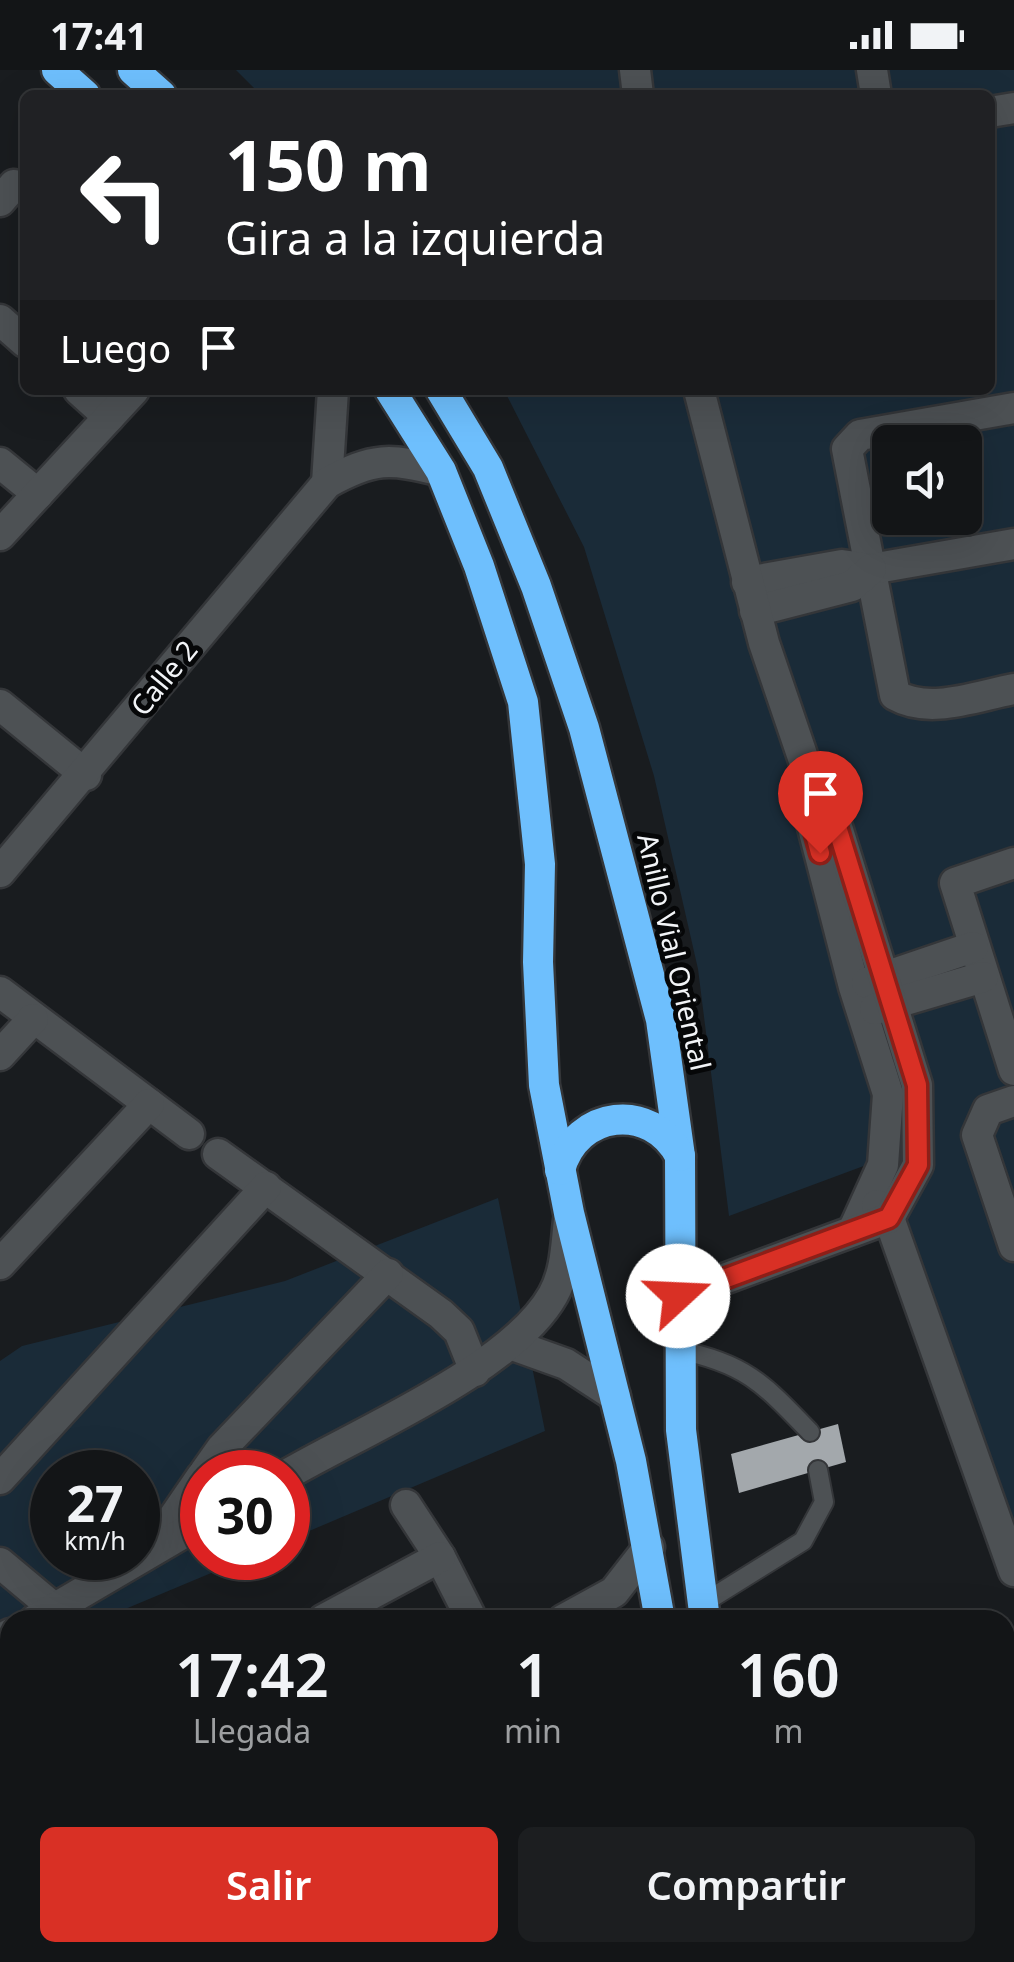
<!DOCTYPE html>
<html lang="es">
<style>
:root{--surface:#131517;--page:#1c1e20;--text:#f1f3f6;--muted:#9d9fa1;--line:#323436;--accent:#d93025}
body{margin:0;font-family:"Noto Sans",sans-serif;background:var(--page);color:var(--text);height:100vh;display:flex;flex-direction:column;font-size:38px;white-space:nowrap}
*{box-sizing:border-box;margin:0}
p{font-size:32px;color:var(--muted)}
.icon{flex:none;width:55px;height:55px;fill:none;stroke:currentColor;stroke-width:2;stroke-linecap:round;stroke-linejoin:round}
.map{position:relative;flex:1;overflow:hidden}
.side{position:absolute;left:0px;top:1540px;width:1015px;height:352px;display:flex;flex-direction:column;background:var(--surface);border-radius:30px 30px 0 0;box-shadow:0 10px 40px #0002,0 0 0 2px var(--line)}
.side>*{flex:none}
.guide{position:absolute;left:20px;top:20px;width:975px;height:305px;border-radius:15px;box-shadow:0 10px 40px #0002,0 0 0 2px var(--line);background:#202124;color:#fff;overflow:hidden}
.buttons{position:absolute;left:872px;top:355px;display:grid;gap:20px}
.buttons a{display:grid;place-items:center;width:110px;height:110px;border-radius:15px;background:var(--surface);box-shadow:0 10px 40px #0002,0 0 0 2px var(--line);font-size:50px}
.speed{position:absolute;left:30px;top:1380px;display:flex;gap:20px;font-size:50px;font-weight:700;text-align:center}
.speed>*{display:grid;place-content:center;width:130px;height:130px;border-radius:50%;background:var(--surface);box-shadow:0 10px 40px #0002,0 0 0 2px var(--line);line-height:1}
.speed small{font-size:25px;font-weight:400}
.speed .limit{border:15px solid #d22;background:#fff;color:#111}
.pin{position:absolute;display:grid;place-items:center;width:85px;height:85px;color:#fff;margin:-102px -42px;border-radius:50% 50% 50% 0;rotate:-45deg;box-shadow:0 0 10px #0007}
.pin .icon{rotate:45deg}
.me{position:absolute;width:110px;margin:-55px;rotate:70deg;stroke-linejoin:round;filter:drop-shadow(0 0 8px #0008)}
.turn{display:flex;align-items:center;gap:35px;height:210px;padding:0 40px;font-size:45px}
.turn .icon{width:130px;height:130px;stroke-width:2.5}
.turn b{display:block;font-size:70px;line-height:85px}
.then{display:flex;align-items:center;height:95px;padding:0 40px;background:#0003;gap:20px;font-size:38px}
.eta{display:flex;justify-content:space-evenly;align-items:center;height:170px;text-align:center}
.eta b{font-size:60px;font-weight:600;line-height:70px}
.primary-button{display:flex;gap:20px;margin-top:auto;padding:20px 40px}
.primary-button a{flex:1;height:115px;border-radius:15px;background:var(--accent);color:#fff;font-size:40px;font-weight:600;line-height:115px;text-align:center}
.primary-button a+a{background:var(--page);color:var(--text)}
.status{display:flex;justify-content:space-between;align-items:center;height:70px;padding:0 50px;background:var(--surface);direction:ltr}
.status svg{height:28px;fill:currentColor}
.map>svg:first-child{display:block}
</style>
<div class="status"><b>17:41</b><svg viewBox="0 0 49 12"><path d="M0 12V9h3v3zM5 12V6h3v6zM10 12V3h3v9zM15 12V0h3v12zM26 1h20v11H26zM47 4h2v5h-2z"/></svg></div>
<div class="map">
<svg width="1014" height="1892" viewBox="0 0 1014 1892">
<rect width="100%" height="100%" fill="#191c1f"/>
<g fill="#1a2b38" fill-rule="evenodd">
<path d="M236,0H1014V1477L869,1094L729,1146L698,899L654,706L584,477L504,320H990V25H261ZM890,372H965V448H890Z"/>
<path d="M498,1128L545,1361L288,1470V1402H202V1488H247L99,1550H10V1588L0,1592V1291L22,1276L285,1211ZM52,1402H138V1488H52Z"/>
<path d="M546,1882L601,1883L605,1892H521Z"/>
</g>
<path fill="#a3a8ac" d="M838,1354L846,1392L739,1423L731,1384Z"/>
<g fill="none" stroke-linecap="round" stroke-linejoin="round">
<g stroke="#343639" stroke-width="22">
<g id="lane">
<path d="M678,1280C745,1293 764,1314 810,1362"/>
<path d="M702,1534L803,1471L824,1432L818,1400"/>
<path d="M632,1892L662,1882"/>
</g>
</g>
<g stroke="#343639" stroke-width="35">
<g id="street">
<path d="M635,0L638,25"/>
<path d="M872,0L876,25"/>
<path d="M990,42L1014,38"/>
<path d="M0,131L14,115"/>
<path d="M0,250L25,272"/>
<path d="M79,320L109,347"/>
<path d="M1014,338L860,365L847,379L895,625C930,645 976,626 1014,619"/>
<path d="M0,393L38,424"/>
<path d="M327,413L333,320"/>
<path d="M0,465L134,320"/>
<path d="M747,512L842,495L871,499L1014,474"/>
<path d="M755,541L852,516L871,499"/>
<path d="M0,635L86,705"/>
<path d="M816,726L811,750L854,917L888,1024L883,1095L853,1161"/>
<path d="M1014,793L955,813L1014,1000"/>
<path d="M0,802L327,413C374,387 389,388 441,401"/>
<path d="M867,913L973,877"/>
<path d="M0,922L189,1064"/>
<path d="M875,939L983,907"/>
<path d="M0,985L33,949"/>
<path d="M1014,1031L988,1040L977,1065L1014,1176"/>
<path d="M218,1084L441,1244L459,1261L475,1301"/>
<path d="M877,1135L889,1148L1014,1501"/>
<path d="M0,1194L149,1034"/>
<path d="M678,1226L889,1148L918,1095L917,1015L833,744L816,726L764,573L699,320"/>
<path d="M510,1274L566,1294L615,1326"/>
<path d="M205,1402L222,1378L388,1204"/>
<path d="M288,1404C362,1361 512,1298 553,1225C566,1202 566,1176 569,1150"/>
<path d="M0,1409L266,1117"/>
<path d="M406,1435L440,1487L472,1550"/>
<path d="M156,1473L202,1406"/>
<path d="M0,1493L55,1539"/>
<path d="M35,1550L202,1452"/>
<path d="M323,1550L440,1487"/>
<path d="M563,1550L614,1522L649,1477"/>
<path d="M0,1570L10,1564"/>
<path d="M0,1724L10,1718"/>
<path d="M249,1892L266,1882"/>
</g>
</g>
<g stroke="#343639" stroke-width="35">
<g id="highway">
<path d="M57,0L85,25"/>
<path d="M133,0L161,25"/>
<path d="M390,320L441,401L479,496L523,632L540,794L538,892L544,1015L569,1143L631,1391L660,1550"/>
<path d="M441,320L488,398L536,516L584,658L661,950L680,1086L681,1360L705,1550"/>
<path d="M560,1100C576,1040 651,1031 680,1086"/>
<path d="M698,1882L699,1892"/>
<path d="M742,1882V1892"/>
</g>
</g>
<use href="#lane" stroke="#4d5154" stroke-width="18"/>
<use href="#street" stroke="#4d5154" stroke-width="30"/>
<use href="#highway" stroke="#6ebffd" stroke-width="30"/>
</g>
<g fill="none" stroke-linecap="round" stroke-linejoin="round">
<g stroke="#8d1f18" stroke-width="25">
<path id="route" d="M678,1226L889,1148L918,1095L917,1015L833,744L816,726L811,750L820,783"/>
</g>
<use href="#route" stroke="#d93025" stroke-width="18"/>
</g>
<g text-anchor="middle" stroke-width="10" stroke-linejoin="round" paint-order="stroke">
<g font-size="28" fill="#f2f4f7" stroke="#060708">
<text transform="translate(164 608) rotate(-51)" y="10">Calle 2</text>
<text transform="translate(674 882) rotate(77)" y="10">Anillo Vial Oriental</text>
</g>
</g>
</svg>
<div class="buttons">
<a><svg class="icon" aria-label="sound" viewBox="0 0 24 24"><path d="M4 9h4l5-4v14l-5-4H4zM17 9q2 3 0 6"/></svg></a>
</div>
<div class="speed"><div>27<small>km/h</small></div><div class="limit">30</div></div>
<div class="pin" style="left:820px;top:783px;background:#d93025"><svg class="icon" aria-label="arrive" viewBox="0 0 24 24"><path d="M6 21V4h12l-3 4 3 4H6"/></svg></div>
<svg class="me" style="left:678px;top:1226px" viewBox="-20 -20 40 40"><circle r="19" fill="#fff"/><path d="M0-13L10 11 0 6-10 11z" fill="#d93025"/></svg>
<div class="guide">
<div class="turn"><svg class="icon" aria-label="left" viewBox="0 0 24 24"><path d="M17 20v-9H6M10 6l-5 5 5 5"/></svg><div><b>150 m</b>Gira a la izquierda</div></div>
<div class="then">Luego<svg class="icon" aria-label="arrive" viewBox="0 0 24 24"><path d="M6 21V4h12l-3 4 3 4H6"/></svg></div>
</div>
<section class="side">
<div class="eta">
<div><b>17:42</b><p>Llegada</p></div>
<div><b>1</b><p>min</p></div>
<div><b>160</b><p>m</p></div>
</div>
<div class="primary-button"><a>Salir</a><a>Compartir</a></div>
</section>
</div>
